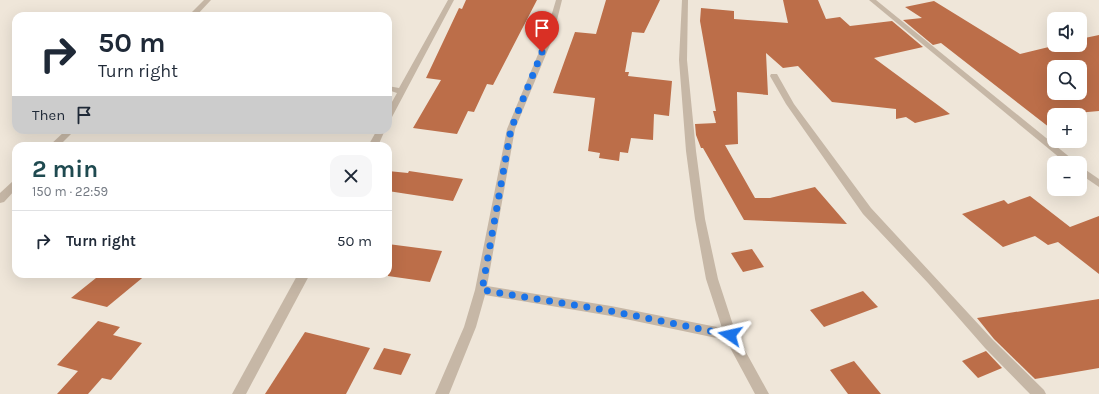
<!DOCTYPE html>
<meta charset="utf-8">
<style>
:root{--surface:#fff;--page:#f6f6f7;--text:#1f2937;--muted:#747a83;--line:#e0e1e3;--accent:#1f4a50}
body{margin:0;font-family:Karla,sans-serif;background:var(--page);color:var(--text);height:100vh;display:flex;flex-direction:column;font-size:15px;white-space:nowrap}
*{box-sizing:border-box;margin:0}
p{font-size:13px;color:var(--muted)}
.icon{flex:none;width:22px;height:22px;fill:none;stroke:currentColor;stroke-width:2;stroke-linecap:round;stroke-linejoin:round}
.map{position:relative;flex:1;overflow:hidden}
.sheet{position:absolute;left:12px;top:142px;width:380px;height:136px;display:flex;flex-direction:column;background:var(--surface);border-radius:12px;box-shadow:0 4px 16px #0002}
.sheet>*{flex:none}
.guide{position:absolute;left:12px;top:12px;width:380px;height:122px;border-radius:12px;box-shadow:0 4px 16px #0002;background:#fff;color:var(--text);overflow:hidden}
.buttons{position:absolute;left:1047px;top:12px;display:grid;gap:8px}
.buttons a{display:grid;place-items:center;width:40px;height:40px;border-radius:8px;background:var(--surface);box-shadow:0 4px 16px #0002;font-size:20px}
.pin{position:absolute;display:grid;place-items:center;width:34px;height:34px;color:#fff;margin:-41px -17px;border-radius:50% 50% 50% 0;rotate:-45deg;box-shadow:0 0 4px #0007}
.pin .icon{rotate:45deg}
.me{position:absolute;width:44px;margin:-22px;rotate:281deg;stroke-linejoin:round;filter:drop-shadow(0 0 3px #0008)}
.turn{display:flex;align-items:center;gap:14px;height:84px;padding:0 20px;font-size:18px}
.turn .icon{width:52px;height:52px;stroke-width:2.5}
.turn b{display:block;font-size:28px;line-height:34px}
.then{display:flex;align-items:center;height:38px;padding:0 20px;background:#0003;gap:8px;font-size:15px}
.round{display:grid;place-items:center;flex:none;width:42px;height:42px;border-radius:12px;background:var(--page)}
.head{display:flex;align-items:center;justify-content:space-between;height:68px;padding:0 20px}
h1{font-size:24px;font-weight:700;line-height:30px;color:var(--accent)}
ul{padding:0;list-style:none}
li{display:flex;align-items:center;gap:12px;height:60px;padding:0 20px;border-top:1px solid var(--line)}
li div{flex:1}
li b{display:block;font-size:15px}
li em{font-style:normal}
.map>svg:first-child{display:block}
</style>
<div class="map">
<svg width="1099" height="394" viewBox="0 0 1099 394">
<rect width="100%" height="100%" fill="#efe6d9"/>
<g fill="#bc6e49" fill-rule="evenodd">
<path d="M466,0H537L493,85L487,84L474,112L468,111L457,134L413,128L441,80L426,78L459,8L462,9Z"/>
<path d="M606,0H660L644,33L632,32L625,72H629L628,76L672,81L669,116L654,114L653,140L631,138L628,153L620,152L619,161L599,158L600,153L588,151L595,98L553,93L575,32L596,34Z"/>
<path d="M783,0H818L826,19L840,17L850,26L892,21L923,47L874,58L950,114L915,123L906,117L896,119V109L832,102L798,66L783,68L766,53L768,95L737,92L738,144L725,145L755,198H770L815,187L847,224L744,220L703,148H701L696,135L695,124L716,123L713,111H716L700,21L701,8L734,11V19L788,23Z"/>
<path d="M934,1L1020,54L1057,45H1080V39L1099,35V111L1054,115V131L941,43L933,45L903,20L922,18L905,7ZM1054,67H1080V93H1054Z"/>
<path d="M388,171L408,173L409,171L463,179L453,201L388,191Z"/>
<path d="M1030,196L1070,227L1099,216V274L1058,242L1048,245L1035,236L1003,247L962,214L1004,200L1008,204Z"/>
<path d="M388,244L442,251L430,282L388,276Z"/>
<path d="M752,249L764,267L743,272L731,253Z"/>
<path d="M101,274H147L107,307L71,298Z"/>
<path d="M863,291L878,307L824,327L810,310Z"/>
<path d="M1099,299V368L1035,379L994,339L977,318Z"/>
<path d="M98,321L120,327L113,335L142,343L111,380L102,378L88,394H57L78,371L57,365Z"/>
<path d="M305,332L370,348L346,394H265Z"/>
<path d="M384,348L411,354L401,375L373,369Z"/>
<path d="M986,351L1002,368L978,378L962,361Z"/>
<path d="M854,361L881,394H848L830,370Z"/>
</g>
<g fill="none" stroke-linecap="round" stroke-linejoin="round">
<g fill="#c6b7a6" fill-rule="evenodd">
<path d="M204,0H211L196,16H188Z"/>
<path d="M448,0H454L392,117L388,120V109L397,93L388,90V86L399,88Z"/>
<path d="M556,0H562L552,40L515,129L487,286L611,306L722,328L706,279L695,219L686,151L679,60L682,0H688L687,60L696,151L705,219L718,279L736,334L769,394H755L726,340L611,316L485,295L476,327L449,394H435L464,327L475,290L507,129L544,40Z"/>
<path d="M869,0H876L1077,163H1066Z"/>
<path d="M771,74H777L794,104L871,208L993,340L1044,390L1046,394H1030L985,348L928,283L863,214L786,104L770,76Z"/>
<path d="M66,130H75L59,146H49Z"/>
<path d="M377,130H385L378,146H368Z"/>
<path d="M1080,166L1099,179V187L1080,174Z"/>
<path d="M16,180V189L4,202L0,203V193L13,181Z"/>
<path d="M298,274H310L246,394H232Z"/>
</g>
</g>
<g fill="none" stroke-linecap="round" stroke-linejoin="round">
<path stroke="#1a73e8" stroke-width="7" stroke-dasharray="0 12.6" d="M542,52L511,129L482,290L611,311L730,335"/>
</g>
</svg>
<div class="buttons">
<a><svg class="icon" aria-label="sound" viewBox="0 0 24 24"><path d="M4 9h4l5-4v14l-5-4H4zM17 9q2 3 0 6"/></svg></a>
<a><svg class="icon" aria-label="search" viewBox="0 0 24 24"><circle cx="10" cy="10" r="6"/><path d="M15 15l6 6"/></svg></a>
<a>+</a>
<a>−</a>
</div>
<div class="pin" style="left:542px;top:52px;background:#d93025"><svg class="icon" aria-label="arrive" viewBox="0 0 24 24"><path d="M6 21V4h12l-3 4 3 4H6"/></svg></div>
<svg class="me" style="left:730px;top:335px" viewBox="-20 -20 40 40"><path d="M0-17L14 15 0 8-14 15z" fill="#1a73e8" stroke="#fff" stroke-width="4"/></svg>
<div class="guide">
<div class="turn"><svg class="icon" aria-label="right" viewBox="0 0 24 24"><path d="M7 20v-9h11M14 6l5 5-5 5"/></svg><div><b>50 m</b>Turn right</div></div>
<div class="then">Then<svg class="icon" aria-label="arrive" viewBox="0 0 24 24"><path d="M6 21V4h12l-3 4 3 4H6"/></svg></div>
</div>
<section class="sheet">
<div class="head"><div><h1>2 min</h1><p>150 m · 22:59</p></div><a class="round"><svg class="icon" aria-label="close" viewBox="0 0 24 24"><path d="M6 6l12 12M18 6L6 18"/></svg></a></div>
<ul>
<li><svg class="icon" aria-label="right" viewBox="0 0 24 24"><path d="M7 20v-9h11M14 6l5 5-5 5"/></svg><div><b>Turn right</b></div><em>50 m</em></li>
</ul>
</section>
</div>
